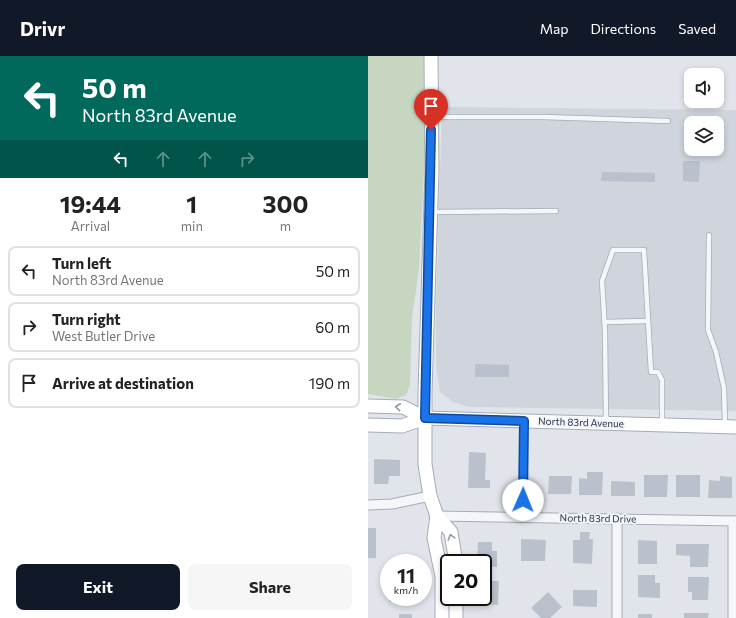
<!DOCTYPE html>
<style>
:root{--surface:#fff;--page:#f6f6f6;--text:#222;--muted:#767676;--line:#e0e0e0;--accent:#111827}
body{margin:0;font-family:Commissioner,sans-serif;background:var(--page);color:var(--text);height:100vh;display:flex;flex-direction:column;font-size:15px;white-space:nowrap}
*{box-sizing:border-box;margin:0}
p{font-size:13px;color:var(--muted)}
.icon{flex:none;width:22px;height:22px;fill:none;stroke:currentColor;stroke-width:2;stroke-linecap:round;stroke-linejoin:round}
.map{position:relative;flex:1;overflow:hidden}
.sheet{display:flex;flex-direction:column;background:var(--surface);width:368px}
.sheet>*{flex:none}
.guide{background:#00695c;color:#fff;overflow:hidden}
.buttons{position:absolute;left:316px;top:12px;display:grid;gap:8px}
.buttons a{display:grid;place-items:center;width:40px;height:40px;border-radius:8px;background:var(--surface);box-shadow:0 2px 6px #0003;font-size:20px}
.speed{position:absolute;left:12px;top:498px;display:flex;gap:8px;font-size:20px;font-weight:700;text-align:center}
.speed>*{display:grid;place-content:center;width:52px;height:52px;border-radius:50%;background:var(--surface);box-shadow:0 2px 6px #0003;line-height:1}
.speed small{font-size:10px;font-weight:400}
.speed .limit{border:2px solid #111;border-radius:6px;background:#fff;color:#111}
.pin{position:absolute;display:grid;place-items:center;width:34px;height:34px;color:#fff;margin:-41px -17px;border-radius:50% 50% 50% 0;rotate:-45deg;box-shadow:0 0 4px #0007}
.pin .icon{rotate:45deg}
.me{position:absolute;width:44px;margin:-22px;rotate:1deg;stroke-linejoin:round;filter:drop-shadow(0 0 3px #0008)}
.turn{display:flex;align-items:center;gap:14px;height:84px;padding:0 16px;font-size:18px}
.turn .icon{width:52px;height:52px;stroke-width:2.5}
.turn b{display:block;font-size:28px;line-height:34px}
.lanes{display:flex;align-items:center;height:38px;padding:0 16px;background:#0003;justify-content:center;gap:20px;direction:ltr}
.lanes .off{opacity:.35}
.eta{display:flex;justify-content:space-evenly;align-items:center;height:68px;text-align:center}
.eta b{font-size:24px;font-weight:700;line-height:28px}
.cta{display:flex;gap:8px;margin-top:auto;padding:8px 16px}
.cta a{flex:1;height:46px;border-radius:8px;background:var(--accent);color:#fff;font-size:16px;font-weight:700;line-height:46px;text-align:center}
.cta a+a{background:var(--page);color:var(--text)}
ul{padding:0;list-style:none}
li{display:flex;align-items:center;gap:12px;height:50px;margin:0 8px 6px;padding:0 8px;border:2px solid var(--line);border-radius:8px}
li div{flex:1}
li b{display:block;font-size:15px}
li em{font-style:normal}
header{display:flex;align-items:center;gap:24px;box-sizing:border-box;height:56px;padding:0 20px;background:var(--accent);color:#fff}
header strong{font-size:19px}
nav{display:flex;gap:22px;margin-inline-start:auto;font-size:14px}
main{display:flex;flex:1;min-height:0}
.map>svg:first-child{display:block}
</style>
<header>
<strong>Drivr</strong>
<nav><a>Map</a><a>Directions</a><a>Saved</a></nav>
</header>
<main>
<section class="sheet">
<div class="guide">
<div class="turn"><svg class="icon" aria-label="left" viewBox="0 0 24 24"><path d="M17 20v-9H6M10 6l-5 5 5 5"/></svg><div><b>50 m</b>North 83rd Avenue</div></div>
<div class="lanes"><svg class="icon" aria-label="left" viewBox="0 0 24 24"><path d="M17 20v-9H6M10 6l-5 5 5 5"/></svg><svg class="icon off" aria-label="ahead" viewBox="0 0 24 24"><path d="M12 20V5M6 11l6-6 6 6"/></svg><svg class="icon off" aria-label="ahead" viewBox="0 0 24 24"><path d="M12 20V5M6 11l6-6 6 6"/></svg><svg class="icon off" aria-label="right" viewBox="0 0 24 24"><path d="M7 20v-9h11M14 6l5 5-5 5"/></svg></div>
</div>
<div class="eta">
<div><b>19:44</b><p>Arrival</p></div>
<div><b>1</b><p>min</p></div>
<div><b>300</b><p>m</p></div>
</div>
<ul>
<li><svg class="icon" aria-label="left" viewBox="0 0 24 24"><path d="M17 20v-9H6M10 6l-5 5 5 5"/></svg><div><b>Turn left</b><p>North 83rd Avenue</p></div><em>50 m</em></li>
<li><svg class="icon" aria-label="right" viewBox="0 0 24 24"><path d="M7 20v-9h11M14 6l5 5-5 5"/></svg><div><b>Turn right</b><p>West Butler Drive</p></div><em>60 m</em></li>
<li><svg class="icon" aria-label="arrive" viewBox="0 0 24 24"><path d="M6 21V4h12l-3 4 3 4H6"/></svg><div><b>Arrive at destination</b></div><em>190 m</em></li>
</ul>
<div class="cta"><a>Exit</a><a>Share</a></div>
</section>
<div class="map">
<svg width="368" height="562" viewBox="0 0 368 562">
<rect width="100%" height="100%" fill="#e1e5eb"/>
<path fill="#cfd4dd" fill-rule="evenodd" d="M74,51L368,54V355L101,351L85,346L72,336L68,310V249ZM323,67H349V93H323Z"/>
<path fill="#c6d6c1" d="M0,0H59L58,76L51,213L44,262L42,329L38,339L28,343L0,338Z"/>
<g fill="#bac1cc">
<path d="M315,105H332L331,126L315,125Z"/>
<path d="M234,116L287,117V126L233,125Z"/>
<path d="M107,308L141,309V321H107Z"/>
<path d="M101,396L118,397L117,424H122V432H100Z"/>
<path d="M6,403L32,404V420H21L20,428H6Z"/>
<path d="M219,416H235L234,439H211V422L219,423Z"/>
<path d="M276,419H300L299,441H276Z"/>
<rect x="308" y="419" width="24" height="22"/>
<path d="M181,420H204L203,438H180Z"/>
<path d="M352,420L364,421V442H340L341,424L352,425Z"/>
<path d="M243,425L267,426V440H243Z"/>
<rect x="0" y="472" width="8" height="30"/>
<path d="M212,476H222L221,483H225L224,508L205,507V484H212Z"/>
<path d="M153,483L178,484L177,505H153Z"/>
<path d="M270,484L289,485V508H270Z"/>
<path d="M110,486H124V495H129V511L115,510V507H109Z"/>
<path d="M308,488H341L340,511H322V500L308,499Z"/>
<path d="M270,519H287V527H292V542L270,541Z"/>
<path d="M320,521H341L340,544H324V536H320Z"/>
<path d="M115,525H131L130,549L109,548V541H115Z"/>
<path d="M205,534H229V551L205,550Z"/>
<path d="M180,536L194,551L182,562H173L163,552Z"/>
<path d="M21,541H50V547L21,546Z"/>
<path d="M316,557H341L340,562H316Z"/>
<rect x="31" y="558" width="13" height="4"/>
<rect x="270" y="558" width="14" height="4"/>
</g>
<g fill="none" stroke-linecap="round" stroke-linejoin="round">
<g stroke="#a5acb6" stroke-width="6">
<g id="lane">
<path d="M65,61H175L300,65"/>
<path d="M64,156L188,155"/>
<path d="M341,179L340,274L348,296L356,332L357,369"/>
<path d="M237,266L280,265"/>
<path d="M238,367L237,275L234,225L245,194H276L283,316H290L294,324V367"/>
<path d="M155,460L156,366"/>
</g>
</g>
<g stroke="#a5acb6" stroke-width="11">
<g id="street">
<path d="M0,449L24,448L62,440"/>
<path d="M69,460L368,465"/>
<path d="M249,562V462"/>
<path d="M365,562V465"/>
</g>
</g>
<g stroke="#a5acb6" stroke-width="15">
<g id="secondary">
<path d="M63,0L64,114L57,336V408L62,440L69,460L83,476L88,507"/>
<path d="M0,350L35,351L57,362"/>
<path d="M0,369L34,370L57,362L368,371"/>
<path d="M69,460L66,482L74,520V562"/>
<path d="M88,541V562"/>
</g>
</g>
<use href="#lane" stroke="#f4f6f9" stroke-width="4.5"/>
<use href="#street" stroke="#f4f6f9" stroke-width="9"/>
<use href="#secondary" stroke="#fff" stroke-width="13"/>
</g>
<defs><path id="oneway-chevron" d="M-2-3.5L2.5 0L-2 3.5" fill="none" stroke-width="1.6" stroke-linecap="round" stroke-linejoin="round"/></defs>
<g stroke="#9398a2">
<use href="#oneway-chevron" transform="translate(30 351) rotate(-174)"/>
<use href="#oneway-chevron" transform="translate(83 481) rotate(-107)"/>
</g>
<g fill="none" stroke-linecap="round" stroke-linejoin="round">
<g stroke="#114b97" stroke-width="10">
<path id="route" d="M63,74L57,362L156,365L155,444"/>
</g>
<use href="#route" stroke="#1a73e8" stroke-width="7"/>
</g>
<g text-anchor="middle" stroke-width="4" stroke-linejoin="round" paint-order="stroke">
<g font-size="10" fill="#273245" stroke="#f1f4f8">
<text transform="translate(213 366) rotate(2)" y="4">North 83rd Avenue</text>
<text transform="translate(230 462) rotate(1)" y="4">North 83rd Drive</text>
</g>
</g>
</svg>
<div class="buttons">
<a><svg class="icon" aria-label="sound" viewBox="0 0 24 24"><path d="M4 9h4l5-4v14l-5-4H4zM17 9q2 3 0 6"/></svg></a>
<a><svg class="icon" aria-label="layers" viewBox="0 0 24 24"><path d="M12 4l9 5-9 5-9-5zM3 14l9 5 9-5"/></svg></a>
</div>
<div class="speed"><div>11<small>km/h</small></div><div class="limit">20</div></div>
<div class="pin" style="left:63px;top:74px;background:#d93025"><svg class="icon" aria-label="arrive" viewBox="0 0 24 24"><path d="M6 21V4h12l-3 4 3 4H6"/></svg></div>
<svg class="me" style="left:155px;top:444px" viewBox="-20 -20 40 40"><circle r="19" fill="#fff"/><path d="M0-13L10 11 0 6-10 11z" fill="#1a73e8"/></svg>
</div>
</main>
